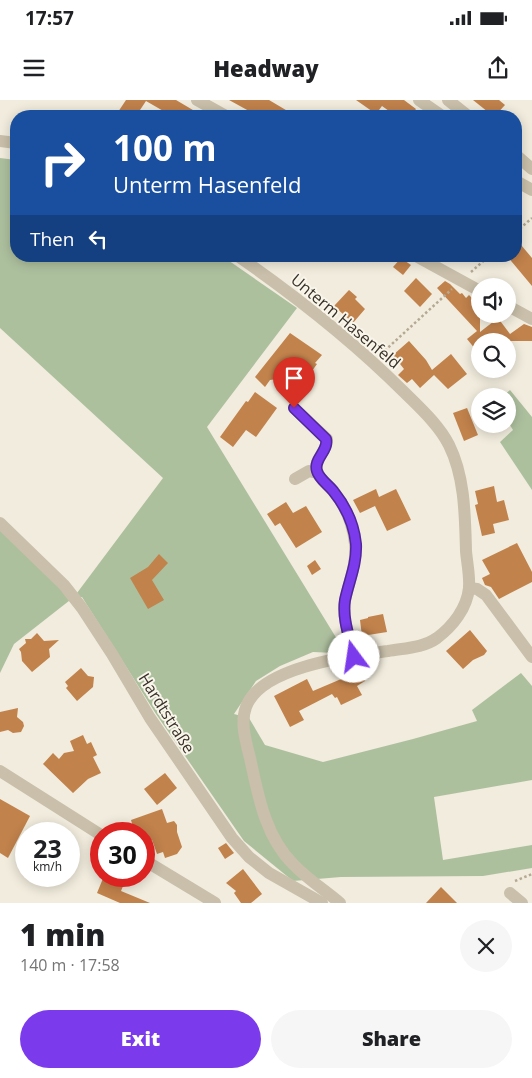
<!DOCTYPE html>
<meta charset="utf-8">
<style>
:root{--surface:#fff;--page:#f6f6f6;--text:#202124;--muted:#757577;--accent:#7c3aed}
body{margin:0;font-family:"Open Sans",sans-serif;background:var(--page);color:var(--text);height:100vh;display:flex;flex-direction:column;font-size:19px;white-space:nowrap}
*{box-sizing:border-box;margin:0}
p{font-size:16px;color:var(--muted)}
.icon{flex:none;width:28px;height:28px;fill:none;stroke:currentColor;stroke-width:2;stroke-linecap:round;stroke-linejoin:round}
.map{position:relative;height:803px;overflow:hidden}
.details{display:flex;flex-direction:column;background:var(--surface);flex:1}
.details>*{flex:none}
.banner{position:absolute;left:10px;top:10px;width:512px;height:152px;border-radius:20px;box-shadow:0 2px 12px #0003;background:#1a4fa0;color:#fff;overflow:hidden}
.controls{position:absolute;left:471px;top:178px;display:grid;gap:10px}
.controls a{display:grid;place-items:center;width:45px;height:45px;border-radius:50%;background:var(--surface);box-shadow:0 2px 12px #0003;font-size:25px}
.speed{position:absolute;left:15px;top:722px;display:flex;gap:10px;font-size:25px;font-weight:700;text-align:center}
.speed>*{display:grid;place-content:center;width:65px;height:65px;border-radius:50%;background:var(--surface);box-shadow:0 2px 12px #0003;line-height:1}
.speed small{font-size:12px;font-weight:400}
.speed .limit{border:8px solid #d22;background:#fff;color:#111}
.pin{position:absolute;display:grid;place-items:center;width:42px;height:42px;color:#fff;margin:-51px -21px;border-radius:50% 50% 50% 0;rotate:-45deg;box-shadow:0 0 5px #0007}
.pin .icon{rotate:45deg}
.me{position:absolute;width:55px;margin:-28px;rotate:346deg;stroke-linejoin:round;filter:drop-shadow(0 0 4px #0008)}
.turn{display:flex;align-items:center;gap:18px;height:105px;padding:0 20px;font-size:22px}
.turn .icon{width:65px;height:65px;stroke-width:2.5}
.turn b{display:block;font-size:35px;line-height:42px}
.then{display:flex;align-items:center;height:48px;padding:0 20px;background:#0003;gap:10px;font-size:19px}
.round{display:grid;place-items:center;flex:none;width:52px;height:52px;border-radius:26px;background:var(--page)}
.summary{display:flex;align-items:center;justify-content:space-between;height:85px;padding:0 20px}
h1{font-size:30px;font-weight:800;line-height:38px}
.cta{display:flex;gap:10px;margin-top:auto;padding:10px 20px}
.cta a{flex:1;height:58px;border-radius:30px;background:var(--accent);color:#fff;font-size:20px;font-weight:800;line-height:58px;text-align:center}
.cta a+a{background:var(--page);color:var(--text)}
.status{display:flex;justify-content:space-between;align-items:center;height:35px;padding:0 25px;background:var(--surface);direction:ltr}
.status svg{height:14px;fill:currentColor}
header{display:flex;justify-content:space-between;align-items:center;height:65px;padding:0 20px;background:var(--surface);font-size:22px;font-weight:800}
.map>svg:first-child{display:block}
</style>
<div class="status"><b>17:57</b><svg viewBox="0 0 49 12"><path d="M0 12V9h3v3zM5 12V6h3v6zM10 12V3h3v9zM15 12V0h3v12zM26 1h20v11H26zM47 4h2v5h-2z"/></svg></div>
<header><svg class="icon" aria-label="menu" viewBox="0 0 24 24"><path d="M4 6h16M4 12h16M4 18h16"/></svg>Headway<svg class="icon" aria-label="share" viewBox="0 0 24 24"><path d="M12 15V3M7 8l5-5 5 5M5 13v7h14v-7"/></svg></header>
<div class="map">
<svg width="532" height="803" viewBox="0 0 532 803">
<rect width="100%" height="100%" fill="#f1ecdd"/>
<g fill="#adc09e">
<path d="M0,58L16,60V156H222L297,208L207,327L340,544L335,553L313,552L280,566L256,581L234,614L249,618L265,645L323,662L413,639L477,621L472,610L521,573L532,586V680L434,697L443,760L532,745V768L483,776L341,777L293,781L244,741L156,614L82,497H74L14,544L0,573V430L74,497L163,378L0,228Z"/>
<path d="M510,290L532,317V390L500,342L513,330L508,322V296H503Z"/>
</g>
<g fill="#c1824c">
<path d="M126,0H176L203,16H172L146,1L136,16H125L118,12Z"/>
<path d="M229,0H269L296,16H246L249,11Z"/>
<path d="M356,0H404L416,9L411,16H396L382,6L376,14Z"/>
<path d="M473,0H499L505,5L495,16H493Z"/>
<path d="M516,139L532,158V186L507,156H516Z"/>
<path d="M401,158L411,165L403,175L393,167Z"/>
<path d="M416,178L432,194L420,207L404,191Z"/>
<path d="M445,181L450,184L460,194L462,193L466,198L469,195L480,206V232L498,218L510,234L524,224L532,227V241H480V255L467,239L477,231L437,188Z"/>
<path d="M349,190L357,197L355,199L365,209L353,223L334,206Z"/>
<path d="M290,233L322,255L315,263L317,264L302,285L291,277L270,280L265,287L255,277Z"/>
<path d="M409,241L426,260L432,270L451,254L467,274L448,289L434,275L420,288L412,279L407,283L398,275L404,269L393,255Z"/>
<path d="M255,292L277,308L256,337L246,330L233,347L220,337L246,301L248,302Z"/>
<path d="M467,308L478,335L464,341L453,313Z"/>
<path d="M494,386L497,402L504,400L509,420L493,424L495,433L482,436L475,405L478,404L475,391Z"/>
<path d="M376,389L379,397L396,389L411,420L387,431L375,406L360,413L353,400Z"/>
<path d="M286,402L293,413L306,406L322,432L296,448L280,423L275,426L267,414Z"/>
<path d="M517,443L532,472V482L499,499L491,487L485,485L482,478L490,474L482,460Z"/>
<path d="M159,454L168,463L152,480L164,500L148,509L130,478L148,467Z"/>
<path d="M315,460L321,469L312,475L307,466Z"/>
<path d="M383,514L387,532L362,536L360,520L368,518V517Z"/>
<path d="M470,530L487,551L484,555L473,560L463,569L446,551Z"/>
<path d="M37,533L44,541L59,540L49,549L50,557L32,572L22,561L21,552L19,549L26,543L25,539H31Z"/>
<path d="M81,568L88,576L94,577L93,587L77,601L66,588L68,586L65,582Z"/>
<path d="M360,571L365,581L357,586L362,595L341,605L337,597L335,598L332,594L299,611L304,620L290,627L274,596L307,579L313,591Z"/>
<path d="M18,608L17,617L23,622L24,626L21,632L13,633L8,630L0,632V612Z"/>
<path d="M83,635L87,644L91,642L97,655L93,657L101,673L88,679L73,693L43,664L53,653L59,659L64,653L74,651L70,641Z"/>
<path d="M165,673L177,688L157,705L144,689Z"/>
<path d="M0,699L30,716L8,758L0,753Z"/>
<path d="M162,709L167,723L174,721L177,725V732L182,747L177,754L165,758L163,752L157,754L152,740L144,743V734H135L131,720Z"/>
<path d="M226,743L234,753L225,759L218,748Z"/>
<path d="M243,769L262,794L251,803H241L234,793L236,791L226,783Z"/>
<path d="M104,776H120L126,779L121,791L150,803H120L97,793Z"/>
<path d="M441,787L457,803H426Z"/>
</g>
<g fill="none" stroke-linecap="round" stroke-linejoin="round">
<g stroke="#b5a994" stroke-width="2.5" stroke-dasharray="2.5 2.5" stroke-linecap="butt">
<path d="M516,132L532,118"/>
<path d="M471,172L489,156"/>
<path d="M381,254L452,189"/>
<path d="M515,781L532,774"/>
</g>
<g stroke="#c9bfaa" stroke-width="12">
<path d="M197,0L226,16"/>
<path d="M419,0L442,16"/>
<path d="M448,0L468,16"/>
<path d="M0,41L16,43"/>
<path d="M516,55L532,69"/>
<path d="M516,81L532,90"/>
<path d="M238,156C297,197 353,241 404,292C420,308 439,325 449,345C465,377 465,416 466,451C467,463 470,476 469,488C467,508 453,526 437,538C423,548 405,548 388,551C351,556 261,566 246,607C240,623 246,642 250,658C258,695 265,736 293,764C307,779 325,790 340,803"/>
<path d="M416,156L480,191"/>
<path d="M508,206L532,219"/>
<path d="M294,308L327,339C328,351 313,359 317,371C319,379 328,385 334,392C346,407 353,424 355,444C357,464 349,481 345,500C342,519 350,538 354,557"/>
<path d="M295,379L309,371L317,373"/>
<path d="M0,423L64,485L82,508L112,554L150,618L232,738L249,757L269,773L322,803"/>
<path d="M469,488L477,489L486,495L532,557"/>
<path d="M0,671L101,735"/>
<path d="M144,760L215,803"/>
<path d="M510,793L522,803"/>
</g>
</g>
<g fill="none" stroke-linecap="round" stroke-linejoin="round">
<g stroke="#51269a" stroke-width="12">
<path id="route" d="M294,308L326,339C329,351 313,359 317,371C319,379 329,385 334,392C346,407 354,424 356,444C357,464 349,481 345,500C342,519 350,539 354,557"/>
</g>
<use href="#route" stroke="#7c3aed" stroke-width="9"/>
</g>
<g text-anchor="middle" stroke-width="4" stroke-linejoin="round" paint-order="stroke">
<g font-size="16" fill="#373029" stroke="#f9f5ea">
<text transform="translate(346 221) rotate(40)" y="6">Unterm Hasenfeld</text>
<text transform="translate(167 613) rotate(58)" y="6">Hardtstraße</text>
</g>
</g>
</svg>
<div class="controls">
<a><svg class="icon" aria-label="sound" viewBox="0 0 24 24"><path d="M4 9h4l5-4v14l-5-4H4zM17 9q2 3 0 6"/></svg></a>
<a><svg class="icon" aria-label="search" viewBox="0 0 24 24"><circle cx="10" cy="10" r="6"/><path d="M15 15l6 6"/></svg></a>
<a><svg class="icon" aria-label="layers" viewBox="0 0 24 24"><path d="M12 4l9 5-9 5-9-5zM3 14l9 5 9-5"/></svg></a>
</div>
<div class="speed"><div>23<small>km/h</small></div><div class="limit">30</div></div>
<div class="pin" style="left:294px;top:308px;background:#d93025"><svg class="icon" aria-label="arrive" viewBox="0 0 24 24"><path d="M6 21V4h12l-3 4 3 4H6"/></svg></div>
<svg class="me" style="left:354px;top:557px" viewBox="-20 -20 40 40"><circle r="19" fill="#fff"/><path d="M0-13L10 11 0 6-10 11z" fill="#7c3aed"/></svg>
<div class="banner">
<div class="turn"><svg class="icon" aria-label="right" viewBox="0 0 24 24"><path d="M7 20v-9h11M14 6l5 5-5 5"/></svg><div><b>100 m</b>Unterm Hasenfeld</div></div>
<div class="then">Then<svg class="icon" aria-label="left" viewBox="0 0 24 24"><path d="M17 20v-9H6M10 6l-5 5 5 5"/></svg></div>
</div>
</div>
<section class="details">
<div class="summary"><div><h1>1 min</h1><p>140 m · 17:58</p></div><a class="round"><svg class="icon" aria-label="close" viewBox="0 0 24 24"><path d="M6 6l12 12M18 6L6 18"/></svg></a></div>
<div class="cta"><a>Exit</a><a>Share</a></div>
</section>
